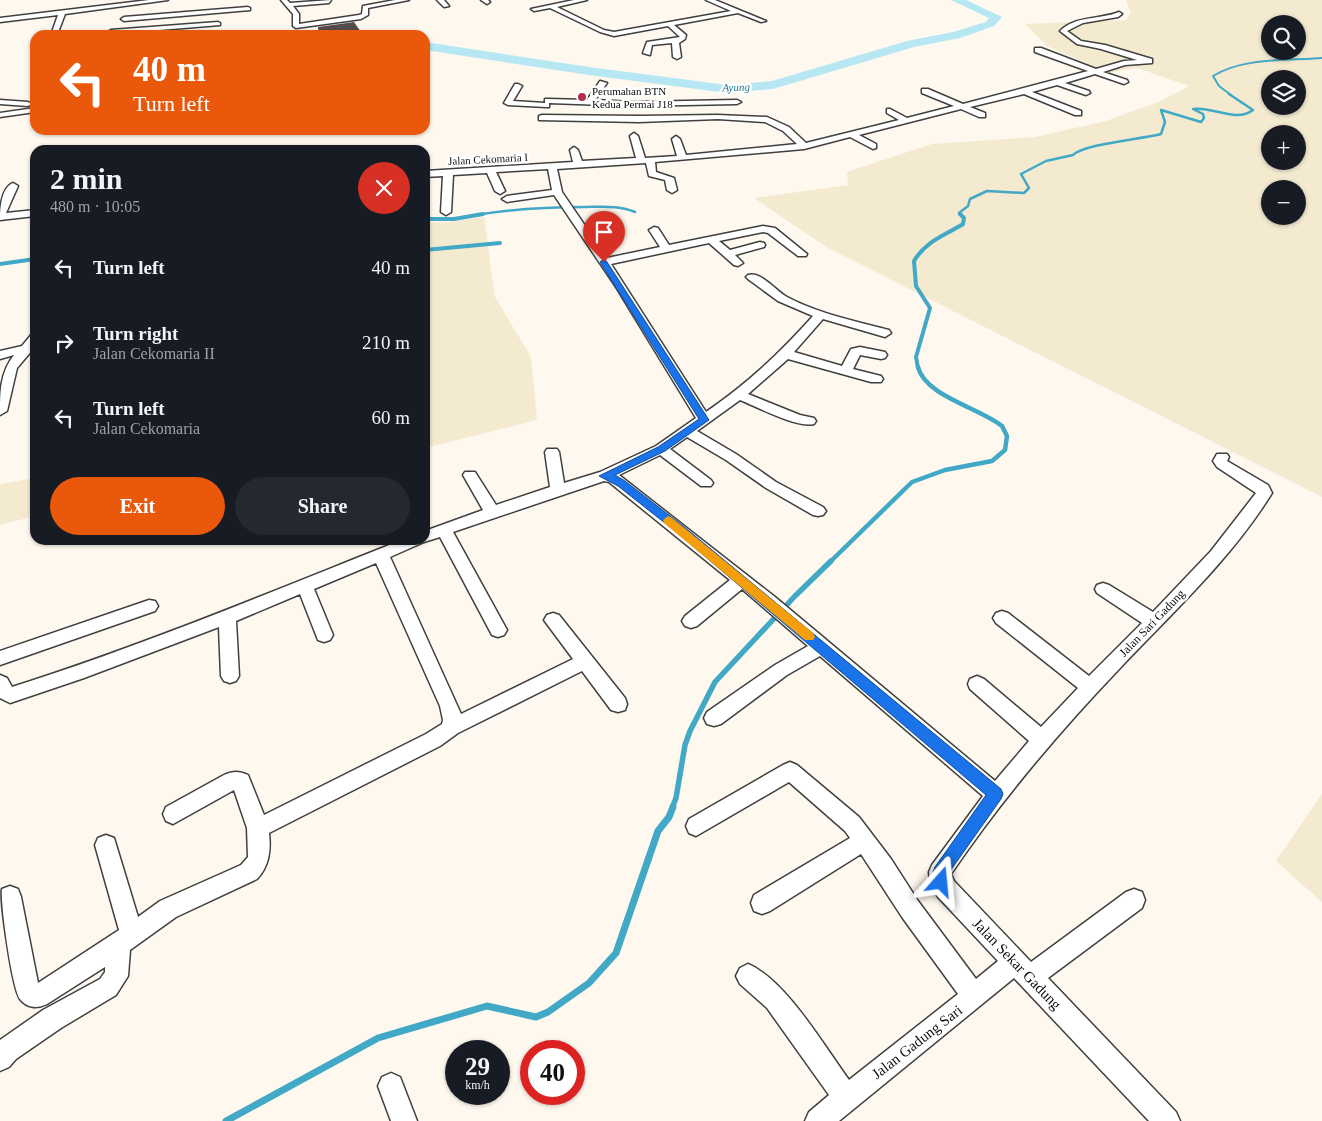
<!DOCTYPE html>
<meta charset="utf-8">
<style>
:root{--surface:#171b24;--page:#242831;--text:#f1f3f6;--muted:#9ea1a6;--accent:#ea580c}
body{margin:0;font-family:Georgia,serif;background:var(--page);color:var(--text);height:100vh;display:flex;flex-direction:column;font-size:19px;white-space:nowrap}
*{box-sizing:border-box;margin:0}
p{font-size:16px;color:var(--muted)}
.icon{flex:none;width:28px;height:28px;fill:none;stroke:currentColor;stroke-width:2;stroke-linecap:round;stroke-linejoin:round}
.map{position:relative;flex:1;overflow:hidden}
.details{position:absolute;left:30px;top:145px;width:400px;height:400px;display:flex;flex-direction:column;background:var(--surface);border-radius:15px;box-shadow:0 1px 4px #0004}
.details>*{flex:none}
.top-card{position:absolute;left:30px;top:30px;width:400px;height:105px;border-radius:15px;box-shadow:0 1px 4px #0004;background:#ea580c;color:#fff;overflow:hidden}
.fabs{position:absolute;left:1261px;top:15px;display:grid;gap:10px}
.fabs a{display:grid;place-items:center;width:45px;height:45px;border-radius:50%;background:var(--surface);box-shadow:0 1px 4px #0004;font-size:25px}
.speed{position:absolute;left:445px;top:1040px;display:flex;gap:10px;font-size:25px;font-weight:700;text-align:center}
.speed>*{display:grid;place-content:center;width:65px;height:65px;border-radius:50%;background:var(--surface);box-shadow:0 1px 4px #0004;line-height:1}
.speed small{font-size:12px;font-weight:400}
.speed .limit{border:8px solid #d22;background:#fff;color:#111}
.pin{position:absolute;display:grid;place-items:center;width:42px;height:42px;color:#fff;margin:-51px -21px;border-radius:50% 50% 50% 0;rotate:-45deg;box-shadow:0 0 5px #0007}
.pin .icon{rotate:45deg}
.me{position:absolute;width:55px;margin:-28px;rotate:18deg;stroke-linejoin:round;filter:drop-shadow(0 0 4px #0008)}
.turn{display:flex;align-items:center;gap:18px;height:105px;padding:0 20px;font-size:22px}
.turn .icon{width:65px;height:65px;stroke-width:2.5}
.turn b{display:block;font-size:35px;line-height:42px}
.round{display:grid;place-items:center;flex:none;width:52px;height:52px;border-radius:26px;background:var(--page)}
.headline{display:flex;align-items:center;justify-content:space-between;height:85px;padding:0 20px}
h1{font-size:30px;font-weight:800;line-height:38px}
.cta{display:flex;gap:10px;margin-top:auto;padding:10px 20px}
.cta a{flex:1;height:58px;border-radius:30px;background:var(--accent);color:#fff;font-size:20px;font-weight:800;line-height:58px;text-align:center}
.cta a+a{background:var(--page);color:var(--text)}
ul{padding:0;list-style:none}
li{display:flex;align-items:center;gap:15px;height:75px;padding:0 20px}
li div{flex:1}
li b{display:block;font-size:19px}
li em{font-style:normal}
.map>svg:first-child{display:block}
</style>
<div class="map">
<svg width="1322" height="1121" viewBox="0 0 1322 1121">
<rect width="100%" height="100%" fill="#fef8ef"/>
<g fill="#f3ead0" fill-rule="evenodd">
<path d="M1126,0H1322V497L828,248L754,198L848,185L847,172L932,144L1035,137L1106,121L1161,101L1189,86L1137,68L1108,73L1047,46L1025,24L1126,20L1131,13ZM1270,24H1298V51H1270ZM1270,79H1298V106H1270ZM1270,134H1298V161H1270ZM1270,189H1298V216H1270Z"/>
<path d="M484,217L495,297L531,357L537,420L425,448V223L450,222Z"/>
<path d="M35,478V516L0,525V484Z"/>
<path d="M1322,794V902L1276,861Z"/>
</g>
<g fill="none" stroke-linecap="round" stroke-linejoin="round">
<path stroke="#41a8c6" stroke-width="2" d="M1231,95L1219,86L1213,76C1244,57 1287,61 1322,58"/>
<g stroke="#41a8c6" stroke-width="2.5">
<path d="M476,215C512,209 548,207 585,207C603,207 619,205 635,212"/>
<path d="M961,215L959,213L968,206L970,199L987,191L1024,193L1029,188L1021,174L1046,161L1073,155C1084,144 1142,139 1161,134L1165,122L1161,110L1201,122L1204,118L1203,114L1193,109C1212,106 1236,123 1253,110L1229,94"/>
</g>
<g stroke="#41a8c6" stroke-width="4">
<path d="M425,219H454L483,214"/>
<path d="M425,250L500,243"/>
<path d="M0,264L35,259"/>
<path d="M918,368L916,357L930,308L916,286L914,261C926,241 944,236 963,224L964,218L960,214"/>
</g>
<path stroke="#41a8c6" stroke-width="4.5" d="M830,562L912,482L945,470L992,461L1005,450L1007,436L1002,426C980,408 925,396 918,367"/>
<path stroke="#41a8c6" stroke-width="5.5" d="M672,808L676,798L685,745L690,731L715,682L795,596L831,561"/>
<path stroke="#41a8c6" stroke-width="7" d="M226,1121L378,1038L487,1006L536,1017L548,1012L589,983L616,953L658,831L669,817L673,807"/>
<path fill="#b6e7f3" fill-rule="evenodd" d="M951,0H966L1002,17L994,26L960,38L914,47L773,89L727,93L589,75L425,50V42L589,67L727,85L772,81L907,41L953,32L986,22L989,18Z"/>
</g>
<path fill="#564d4a" d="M354,22L363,35H319L318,27Z"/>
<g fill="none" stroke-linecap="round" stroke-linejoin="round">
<g stroke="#404040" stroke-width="3">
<g id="minor">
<path d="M149,0H168L65,14L57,35H51L58,15L0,22V18Z"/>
<path d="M281,0H287L290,3L331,0L329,3L293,6L299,14V24L359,15L362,14L363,6L395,0H409L368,8V15L361,19L296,28L293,26V14Z"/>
<path d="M437,0H444L449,6L444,7Z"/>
<path d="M481,0H488L490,2L487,4Z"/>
<path d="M574,0H587L557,7L604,30L614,32L731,11L706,0H715L766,21L761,22L738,13L674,25L686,35L685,39L679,43L681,57L677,59L673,57L672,43L652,45L650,55L643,53L647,42L680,37L668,26L614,36L600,32L550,8L534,11L531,9Z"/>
<path d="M248,7L250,8V10L124,21L121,19L124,17Z"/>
<path d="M1119,12L1122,14L1118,17L1083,23L1067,31L1081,41L1105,45L1152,59V63L1125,65L1103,72L1127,80L1128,82L1124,84L1095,74L1065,83L1089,91L1090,93L1086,95L1057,85L1032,92L1081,111V115H1075L1024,94L970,107L985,113V117H979L961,109L859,135L876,144V148L873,149L850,137L804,149L655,162L656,172L674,178L677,190L672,193L667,190L665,180L649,176L646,163L557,169L562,192L607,258L660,247L649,230L654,227L658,228L669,245L763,226L775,228L807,254L806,256H798L768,233L763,232L719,241L730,250L760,242L764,243L765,245L764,247L735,255L743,263L738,266L734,265L709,243L611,264L706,412C748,383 779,354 813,316L778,301L748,279L746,277L748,275C761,271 776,291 787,297C819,314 855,321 889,330L891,333L885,337L823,319L794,352L842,366L851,349L860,347L885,352L887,355L885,358L881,359L860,355L853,369L881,376L883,379L881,382H871L788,359L748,394L800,415L814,418L816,421L814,424C796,428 758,407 740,400L697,431L736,454L776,482L823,507L826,511L823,515L818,516L813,515L766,488L726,460L687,437L670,449L711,480L713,483L711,486H701L660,455L619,475L775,597L995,781L1029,741L970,689L968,684L970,679L977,676L984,679L1041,727L1078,688L996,623L993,618L996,613L1002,611L1008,613L1089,676L1142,623L1097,593L1095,589L1097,585L1103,583L1109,585L1153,612L1211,551L1256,493L1217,467L1213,461L1217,454H1227L1229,457L1227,461L1268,485L1272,493C1231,559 1174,611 1121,667C1059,732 1001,800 951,874L954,881L1031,962L1126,892L1134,889L1142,892L1145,900L1142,908L1048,978L1176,1112L1180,1121H1149L1014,978L839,1121H805L809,1112L829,1095L767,1008L740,984L736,976L740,968L748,964C786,980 824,1046 849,1080L958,994L902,917L861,854L770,911L762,914L754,911L751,903L754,895L850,838L845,831L789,782L696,836L689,833L686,826L689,819L783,765L790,762L797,765L859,817L891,859L918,901L976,979L998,961L938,897L930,882L929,872L932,865L983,796L820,656L787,675L721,724L714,726L707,724L704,718L707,712L775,665L808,646L742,589L697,626L691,628L685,626L682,621L685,616L730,580L609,482L604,481L453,532L507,630L504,635L498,637L492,635L440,537L424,542L390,557L461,714L573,659L544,620L547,615L553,613L559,615L625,698L627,704L625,710L618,712L611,710L582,671L458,733L440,746L269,833C271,851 269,866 257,879L176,917L130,950L128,976L116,995L61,1028L16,1059L9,1067L0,1071V1040L43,1010L100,979L105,972V967L47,1004C37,1009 27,1008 20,999C12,988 0,901 2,889L10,886L18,889L21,897L38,983L119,930L95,845L98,838L106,835L114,838L138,917L160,901L241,865L248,857L247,828L234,790L173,824L166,821L163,814L166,807L224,775C233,771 239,771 248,775L264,815L426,734L442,724L443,720L440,706L376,563L314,589L333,635L330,640L324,642L318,640L300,594L236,621L239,676L236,681L230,683L224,681L221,676L219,627L84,678L10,703L0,698V675L7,678L12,687C144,645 273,591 402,540H425V531L483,510L463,475L465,472H475L496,505L550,487L545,452L547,449H557L559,452L564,483L600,472L656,446L696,418L616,287L554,195L507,202L502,199L507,196L552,190L548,169L496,172L505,191L500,194L495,191L487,173L453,175L451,212L446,215L441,212L443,176L425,177V171L573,162L570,150L574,147L578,150L582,161L636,158L630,136L634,133L638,136L645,158L677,156L672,139L676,136L680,139L686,155L797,144L783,131L765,122L718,119L639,122L539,120V116L542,115L639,116L718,115L767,117L789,127L806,143L899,120L887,113V109H890L907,118L954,106L922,93V89H928L963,104L1088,71L1035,52V48H1041L1096,69L1124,61L1137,60L1101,49L1077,44L1060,31C1076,15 1100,20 1119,12Z"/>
<path d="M218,22L220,23V25L111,34L108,32L111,30Z"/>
<path d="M600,81L607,83L595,100L633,102L737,100L741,102L737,104L633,106L549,103V107H546L508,105L504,103L515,84H518L522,86L513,101L545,103V99H548L587,100Z"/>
<path d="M0,100L28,102L32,104L28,106L0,104Z"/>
<path d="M35,108V112L0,117V113Z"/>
<path d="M13,183L18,186L6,213L35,210V216L0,220C0,209 1,188 13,183Z"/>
<path d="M35,334L34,348L17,368L7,411L0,415C0,392 0,373 14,355L0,359V351L22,346L31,335Z"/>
<path d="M149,600L155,601L158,606L155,611L0,665V651Z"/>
<path d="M391,1073L400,1077L417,1121H391L378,1086L382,1077Z"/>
</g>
</g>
<use href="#minor" fill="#fff" fill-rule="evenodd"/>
</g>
<path fill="#1a73e8" stroke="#114b97" d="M604,259L607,262L709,420L665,451L615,475L625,481L683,526L1001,789L1003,794L1001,799L948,874L949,882L947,887L941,889L936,887L933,872L935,867L986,795L675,531L618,486L599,476L658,447L699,419L600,262Z"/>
<path fill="#f59e0b" d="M668,516L672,518L813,633L815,637L813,640H805L664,523L663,520Z"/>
<circle fill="#b62d4b" stroke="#fff" stroke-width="2" cx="582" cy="97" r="5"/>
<g text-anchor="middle" stroke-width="5" stroke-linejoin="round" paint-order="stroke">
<g font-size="11" font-style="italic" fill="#1d7899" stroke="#fff">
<text transform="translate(736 87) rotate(-2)" y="4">Ayung</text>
</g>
<g font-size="11" fill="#0d0d0d" stroke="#fff" text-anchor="start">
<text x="592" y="95">Perumahan BTN<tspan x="592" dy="13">Kedua Permai J18</tspan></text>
</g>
<g font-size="11" fill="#0d0d0d" stroke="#fff">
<text transform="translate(488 159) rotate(-3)" y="4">Jalan Cekomaria I</text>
</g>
<g font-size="12" fill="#0d0d0d" stroke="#fff">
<text transform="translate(1152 623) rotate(-46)" y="4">Jalan Sari Gadung</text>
</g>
<g font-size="15" fill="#0d0d0d" stroke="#fff">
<text transform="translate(1017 964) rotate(46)" y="5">Jalan Sekar Gadung</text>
<text transform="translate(917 1042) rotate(-38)" y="5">Jalan Gadung Sari</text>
</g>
</g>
</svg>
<div class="fabs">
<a><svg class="icon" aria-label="search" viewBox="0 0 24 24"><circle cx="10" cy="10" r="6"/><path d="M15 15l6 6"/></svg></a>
<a><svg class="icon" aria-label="layers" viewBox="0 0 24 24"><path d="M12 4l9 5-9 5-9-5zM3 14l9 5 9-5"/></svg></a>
<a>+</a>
<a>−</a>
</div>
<div class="speed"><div>29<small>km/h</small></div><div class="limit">40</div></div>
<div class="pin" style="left:604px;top:262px;background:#d93025"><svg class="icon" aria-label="arrive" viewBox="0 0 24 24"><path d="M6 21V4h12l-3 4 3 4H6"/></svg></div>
<svg class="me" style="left:941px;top:882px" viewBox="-20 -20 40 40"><path d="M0-17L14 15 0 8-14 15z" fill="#1a73e8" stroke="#fff" stroke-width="4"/></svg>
<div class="top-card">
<div class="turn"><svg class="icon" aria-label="left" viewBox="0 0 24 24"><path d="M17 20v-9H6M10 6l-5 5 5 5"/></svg><div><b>40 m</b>Turn left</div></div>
</div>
<section class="details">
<div class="headline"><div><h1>2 min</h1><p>480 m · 10:05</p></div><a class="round" style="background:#d93025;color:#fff"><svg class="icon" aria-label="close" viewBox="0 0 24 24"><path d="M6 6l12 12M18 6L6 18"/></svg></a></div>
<ul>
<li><svg class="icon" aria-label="left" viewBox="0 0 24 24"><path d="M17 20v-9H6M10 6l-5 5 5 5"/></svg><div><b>Turn left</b></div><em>40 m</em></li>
<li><svg class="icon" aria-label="right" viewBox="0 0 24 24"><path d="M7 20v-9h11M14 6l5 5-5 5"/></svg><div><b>Turn right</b><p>Jalan Cekomaria II</p></div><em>210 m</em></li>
<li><svg class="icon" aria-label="left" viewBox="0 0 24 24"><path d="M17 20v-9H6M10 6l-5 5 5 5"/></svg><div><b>Turn left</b><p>Jalan Cekomaria</p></div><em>60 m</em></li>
</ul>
<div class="cta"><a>Exit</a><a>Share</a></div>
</section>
</div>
